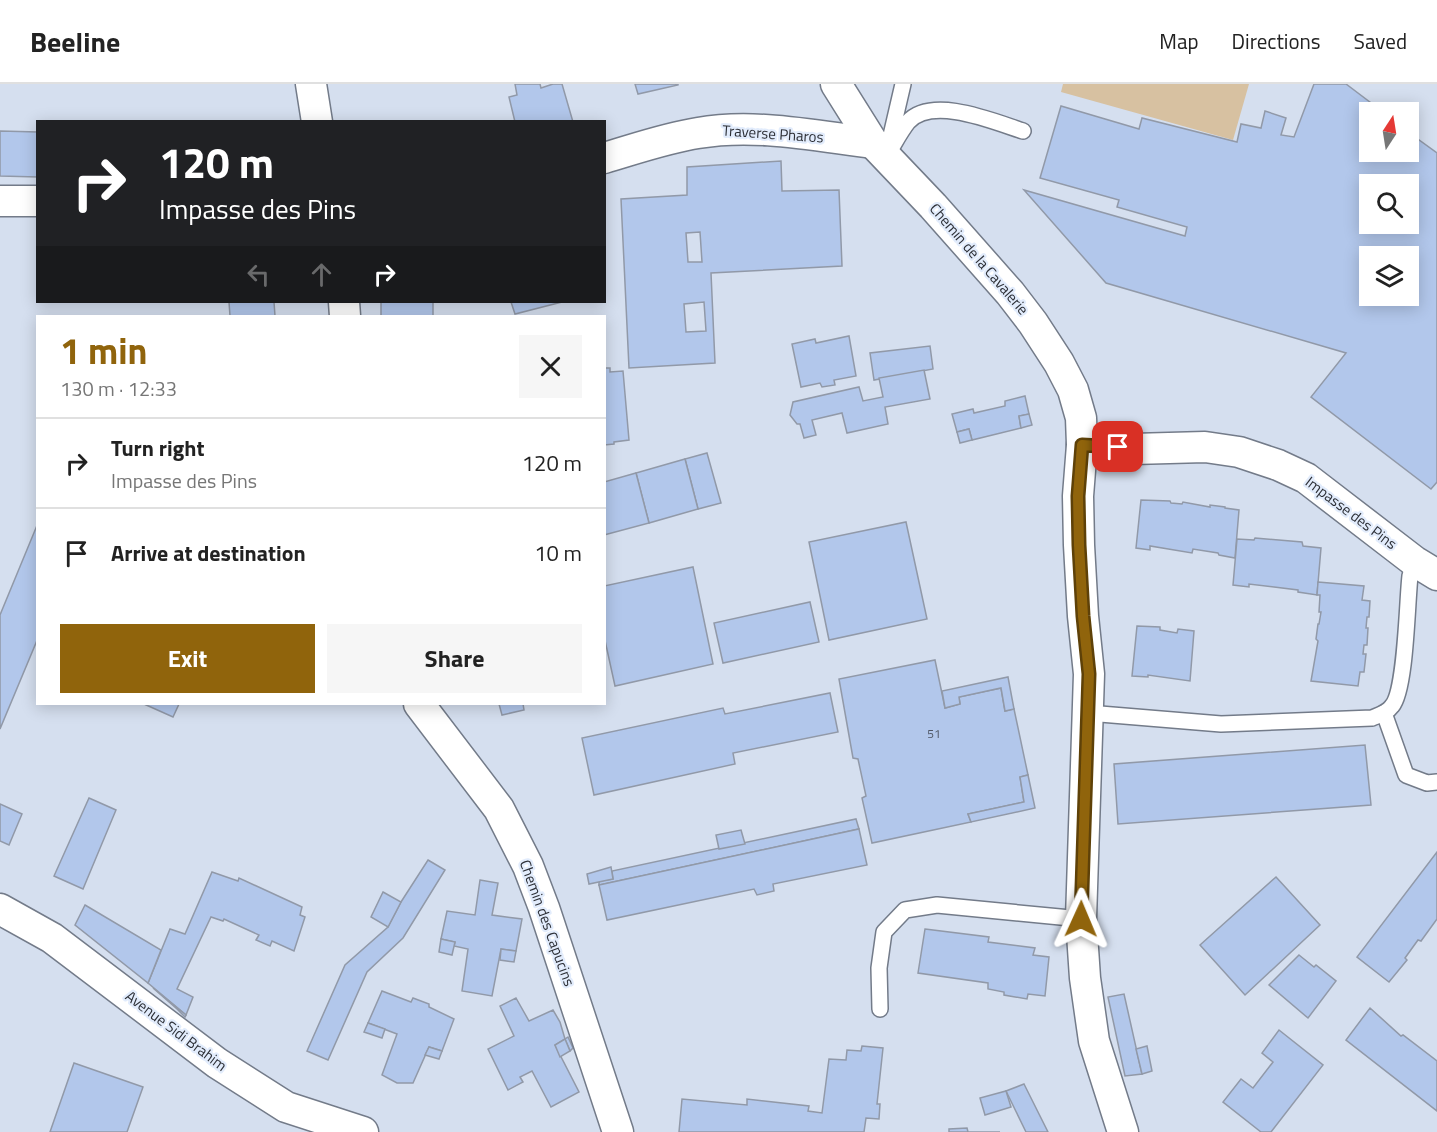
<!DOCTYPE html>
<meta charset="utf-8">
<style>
:root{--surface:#fff;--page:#f6f6f6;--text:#222;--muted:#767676;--line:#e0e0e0;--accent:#90640c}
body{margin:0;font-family:"Titillium Web",sans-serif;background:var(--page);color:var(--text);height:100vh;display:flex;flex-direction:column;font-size:22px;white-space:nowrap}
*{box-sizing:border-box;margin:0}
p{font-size:20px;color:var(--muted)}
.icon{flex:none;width:33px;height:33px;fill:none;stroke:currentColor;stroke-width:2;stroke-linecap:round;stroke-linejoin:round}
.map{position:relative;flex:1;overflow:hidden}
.details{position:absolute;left:36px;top:231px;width:570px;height:390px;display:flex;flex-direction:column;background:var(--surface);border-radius:0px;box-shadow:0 3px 15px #0003}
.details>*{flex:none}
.banner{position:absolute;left:36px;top:36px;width:570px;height:183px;border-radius:0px;box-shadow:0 3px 15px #0003;background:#202124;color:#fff;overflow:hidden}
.needle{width:39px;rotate:12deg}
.fabs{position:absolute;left:1359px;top:18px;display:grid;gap:12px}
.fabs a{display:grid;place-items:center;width:60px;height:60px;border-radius:0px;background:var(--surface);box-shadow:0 3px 15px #0003;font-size:30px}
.pin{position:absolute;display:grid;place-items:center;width:51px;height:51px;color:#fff;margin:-26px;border-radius:12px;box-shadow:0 3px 9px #0006}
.me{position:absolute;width:66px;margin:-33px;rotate:1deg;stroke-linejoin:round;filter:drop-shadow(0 0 4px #0008)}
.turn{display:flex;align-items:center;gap:21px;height:126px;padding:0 24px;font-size:27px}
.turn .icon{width:78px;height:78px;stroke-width:2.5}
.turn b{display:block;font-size:42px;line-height:51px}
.lanes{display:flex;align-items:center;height:57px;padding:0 24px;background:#0003;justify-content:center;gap:30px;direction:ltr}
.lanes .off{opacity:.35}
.round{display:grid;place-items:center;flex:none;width:63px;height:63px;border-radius:0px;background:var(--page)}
.headline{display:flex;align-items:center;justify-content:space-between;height:102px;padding:0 24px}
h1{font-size:36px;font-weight:700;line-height:45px;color:var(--accent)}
.button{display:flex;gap:12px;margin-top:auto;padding:12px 24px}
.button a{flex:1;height:69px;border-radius:0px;background:var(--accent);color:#fff;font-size:24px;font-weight:700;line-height:69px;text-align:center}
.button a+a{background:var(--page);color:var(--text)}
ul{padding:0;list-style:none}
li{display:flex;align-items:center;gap:18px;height:90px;padding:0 24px;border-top:2px solid var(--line)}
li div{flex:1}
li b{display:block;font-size:22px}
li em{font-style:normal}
header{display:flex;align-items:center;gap:36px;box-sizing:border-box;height:84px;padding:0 30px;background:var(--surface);border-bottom:2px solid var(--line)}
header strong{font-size:28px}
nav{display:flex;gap:33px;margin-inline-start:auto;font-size:21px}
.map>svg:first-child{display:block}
</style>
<header>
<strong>Beeline</strong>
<nav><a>Map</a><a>Directions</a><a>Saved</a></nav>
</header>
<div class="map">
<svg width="1437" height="1048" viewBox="0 0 1437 1048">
<rect width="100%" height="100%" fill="#d5dfef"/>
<path fill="#d7c1a1" d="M1063,0H1249L1233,56L1061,8Z"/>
<g fill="#b2c7eb" stroke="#9199a8" stroke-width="1.5" fill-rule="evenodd">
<path d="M515,0H540L541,4L553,0H562L573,38H515L509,13L517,11Z"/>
<path d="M635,0H678V1L638,10Z"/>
<path d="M1314,0H1346L1383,28H1370V68H1408V48L1437,69V398L1431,405L1311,313L1346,269L1106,199L1024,106L1185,152L1187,143L1117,123L1119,116L1040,94L1061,22L1139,45L1142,34L1237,58L1241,40L1261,44L1265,27L1286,34L1281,51L1294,53ZM1370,100H1408V140H1370ZM1370,172H1408V212H1370Z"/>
<path d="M0,47L38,48V93L0,92Z"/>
<path d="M781,77L782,107L839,106L842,182L711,189L715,279L629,284L621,115L687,111V83ZM700,148L702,178H688L686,149ZM704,218L706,247L686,248L684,220Z"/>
<path d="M229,218H274L275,232H230Z"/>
<rect x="381" y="218" width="52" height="14"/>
<path d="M511,218H562L515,230Z"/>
<path d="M849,252L856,292L834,296L835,301L822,303L820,299L801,303L792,260L815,255L816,259Z"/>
<path d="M930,262L933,285L874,296L870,269Z"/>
<path d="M604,284H610V288L623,287L629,356L614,358V360L604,361Z"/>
<path d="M924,286L930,315L885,323L888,340L847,349L842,329L812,336L816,351L804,354L800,340H797L790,331L793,318L859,303L863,317L883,313L879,294Z"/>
<path d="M1025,312L1029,330L1019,332L1021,344L972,356L969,345L957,348L952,330L973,325L974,329L1005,322V317Z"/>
<path d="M1029,330L1032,341L1021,344L1019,332Z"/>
<path d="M969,345L972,356L960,359L957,348Z"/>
<path d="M707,369L721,419L698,425L685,375Z"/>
<path d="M685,375L698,425L649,439L636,389Z"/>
<path d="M636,389L649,439L604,451V398Z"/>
<path d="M1141,416L1170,417L1171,419L1182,420L1183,418L1210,423V421L1225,423V424L1239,426L1235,474L1219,471L1218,469L1193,465L1192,469L1150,462V466L1136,464Z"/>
<path d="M906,438L927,535L829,556L809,458Z"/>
<path d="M38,439V554L0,645V531Z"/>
<path d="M1255,454L1302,458L1303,462L1321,464L1317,511L1298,508V506L1249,500V503L1233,501L1237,455L1254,456Z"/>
<path d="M693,483L713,580L615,602L604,552V502Z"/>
<path d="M1318,498L1364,502L1362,516L1370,517L1369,533H1367L1366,544H1368L1367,561H1364L1363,570H1366L1364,588H1360L1358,602L1311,597L1318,557L1316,555L1318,540H1319L1321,528H1319L1320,511H1317Z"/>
<path d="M810,518L819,558L723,579L714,539Z"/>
<path d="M1137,542L1160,543V546L1177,549L1178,545L1194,547L1190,597L1148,591V593L1132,592Z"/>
<path d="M935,576L945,624L960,620L959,613L1001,604L1005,627L1014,625L1028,691L1020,693L1024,718L968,730L971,738L872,759L862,714L866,712L858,675L853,674L839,595Z"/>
<path d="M1008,593L1014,625L1005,627L1001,604L959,613L960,620L945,624L942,607Z"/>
<path d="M830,609L838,648L733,669L735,680L594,711L582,654L723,624L725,630Z"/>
<path d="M144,620H179L173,633Z"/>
<path d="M499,620H523L524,626L502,631Z"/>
<path d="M1365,661L1371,721L1118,740L1114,680Z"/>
<path d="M1028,691L1035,724L971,738L968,730L1024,718L1020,693Z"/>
<path d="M89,714L116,726L83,805L54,792Z"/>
<path d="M0,720L22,730L9,761L0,757Z"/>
<path d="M856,735L859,745L599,801V797L613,795L612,787Z"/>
<path d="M859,745L867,781L773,800L774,807L757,811L754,805L607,836L599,801Z"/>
<path d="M741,746L745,760L719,765L716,751Z"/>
<path d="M1437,768V835L1421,857L1418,856L1405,874L1407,876L1389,898L1357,873Z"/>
<path d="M428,776L445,786L403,854L367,888L328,976L307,967L345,881L388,843L401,818Z"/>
<path d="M611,783L613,795L589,800L587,790Z"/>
<path d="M212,788L238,797L239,794L302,823L300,831L305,833L294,867L272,857L270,862L256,856L259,851L224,835L223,837L211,833L177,905L193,913L186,931L148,899L170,845L185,850Z"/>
<path d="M1276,793L1320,841L1245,911L1200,861Z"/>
<path d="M480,796L498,799L492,831L522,835L516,867L501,865L492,912L462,907L468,865L454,862L455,858L441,855L447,827L475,831Z"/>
<path d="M383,808L401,818L388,843L371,833Z"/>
<path d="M85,821L161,866L148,899L75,841Z"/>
<path d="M925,845L989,853L988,858L1035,864L1033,871L1049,873L1045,912L1028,910L1027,915L1004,911V908L988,905V899L918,889Z"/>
<path d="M441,855L455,858L452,871L439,868Z"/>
<path d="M501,865L516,867L514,878L500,876Z"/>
<path d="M1299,871L1314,883L1316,881L1336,897L1308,934L1269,901Z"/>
<path d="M153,904L186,931L185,933L177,925Z"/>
<path d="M382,907L411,918L413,914L429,920V923L454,935L442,967L429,963L413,999H397L382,991L397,950L368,939Z"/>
<path d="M1124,910L1142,990L1125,992L1108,913Z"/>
<path d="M516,914L529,937L553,926L560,938L565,955L555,961L579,1008L551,1023L532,987L520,993L523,998L508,1006L488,965L514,952L500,922Z"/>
<path d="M1370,924L1401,952L1403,951L1437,977V1027L1346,956Z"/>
<path d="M368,939L385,945L382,954L364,948Z"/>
<path d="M1279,946L1323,981L1271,1048H1261L1223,1018L1241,995L1253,1004L1273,978L1262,969Z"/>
<path d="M568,953L573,964L570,967L565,955Z"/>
<path d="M565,955L570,967L560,973L555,961Z"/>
<path d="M862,962L883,964L877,1020H880L879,1035L866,1034L864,1048H679L682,1015L747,1021V1015L809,1022L808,1027L822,1029L829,975L846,976L847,966L861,967Z"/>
<path d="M1147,962L1152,987L1142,990L1136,965Z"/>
<path d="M429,963L442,967L439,975L425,971Z"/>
<path d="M74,979L143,1003L127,1048H50Z"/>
<path d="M1024,1000L1048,1048H1026L1006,1007Z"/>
<path d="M1006,1007L1011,1023L985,1031L980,1014Z"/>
<path d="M967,1044L968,1048H1000H949V1045Z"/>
</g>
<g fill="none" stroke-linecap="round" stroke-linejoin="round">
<g stroke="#737b89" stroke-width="18">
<g id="lane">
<path d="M903,0L886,73C893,62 900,48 908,38C932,11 995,38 1023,47"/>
<path d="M1088,629L1221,640L1372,634C1379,631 1387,629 1392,622C1406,606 1407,517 1410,492L1414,477"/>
<path d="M1384,629L1406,691L1427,699L1437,698"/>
<path d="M880,925L879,884L884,848L905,826L937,821L1081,835"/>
</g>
</g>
<g stroke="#737b89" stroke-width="33">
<g id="street">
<path d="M311,0L317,38"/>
<path d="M836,0L873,59L933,122L1010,209L1033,239L1059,279L1073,306L1081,334L1082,361L1078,412L1079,461L1083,532L1089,590L1081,835L1085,894L1094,957L1123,1048"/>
<path d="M604,74C635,65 666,54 698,49C755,39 816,52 873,59"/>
<path d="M0,117H38"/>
<path d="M344,218L345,232"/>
<path d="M1082,361L1133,365L1205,363L1239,368L1278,381L1306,394L1414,477L1437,491"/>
<path d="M419,620L499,725L528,782L544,824L618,1048"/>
<path d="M0,825L52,854L217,979L286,1023L363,1048"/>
</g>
</g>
<use href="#lane" stroke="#fff" stroke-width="15"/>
<use href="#street" stroke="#fff" stroke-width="30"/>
</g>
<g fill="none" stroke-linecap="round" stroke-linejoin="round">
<g stroke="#5e4108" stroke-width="15">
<path id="route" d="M1081,835L1089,590L1083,532L1079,461L1078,412L1082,361L1118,363"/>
</g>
<use href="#route" stroke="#90640c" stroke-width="10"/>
</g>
<g text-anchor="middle" stroke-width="4.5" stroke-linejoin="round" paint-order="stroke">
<g font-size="12" fill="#4e5563">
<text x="934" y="654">51</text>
</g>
<g font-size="15" fill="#2c2f36" stroke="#e2ecfc">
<text transform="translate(773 50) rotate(4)" y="5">Traverse Pharos</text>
<text transform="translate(979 175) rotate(49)" y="5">Chemin de la Cavalerie</text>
<text transform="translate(1351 429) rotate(37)" y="5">Impasse des Pins</text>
<text transform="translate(547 839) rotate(70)" y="5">Chemin des Capucins</text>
<text transform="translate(176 947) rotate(37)" y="5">Avenue Sidi Brahim</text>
</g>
</g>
</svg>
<div class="fabs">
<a><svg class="needle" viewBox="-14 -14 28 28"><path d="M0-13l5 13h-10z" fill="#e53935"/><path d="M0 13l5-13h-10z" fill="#767676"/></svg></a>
<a><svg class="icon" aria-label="search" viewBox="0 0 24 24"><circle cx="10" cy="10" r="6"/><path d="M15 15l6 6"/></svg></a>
<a><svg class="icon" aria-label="layers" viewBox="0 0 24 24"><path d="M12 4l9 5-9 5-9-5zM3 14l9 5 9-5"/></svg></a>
</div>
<div class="pin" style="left:1118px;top:363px;background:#d93025"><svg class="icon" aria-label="arrive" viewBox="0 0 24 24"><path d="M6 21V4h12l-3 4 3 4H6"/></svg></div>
<svg class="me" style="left:1081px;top:835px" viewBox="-20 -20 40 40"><path d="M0-17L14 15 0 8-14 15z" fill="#90640c" stroke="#fff" stroke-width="4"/></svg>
<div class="banner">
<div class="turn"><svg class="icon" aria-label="right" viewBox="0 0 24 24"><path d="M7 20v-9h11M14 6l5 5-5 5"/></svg><div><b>120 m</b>Impasse des Pins</div></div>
<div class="lanes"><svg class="icon off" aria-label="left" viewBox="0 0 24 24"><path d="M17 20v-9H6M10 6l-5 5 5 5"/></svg><svg class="icon off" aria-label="ahead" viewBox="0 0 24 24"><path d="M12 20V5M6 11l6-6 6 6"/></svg><svg class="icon" aria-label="right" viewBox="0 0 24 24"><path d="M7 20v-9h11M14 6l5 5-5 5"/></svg></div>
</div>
<section class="details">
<div class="headline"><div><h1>1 min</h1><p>130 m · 12:33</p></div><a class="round"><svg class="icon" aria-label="close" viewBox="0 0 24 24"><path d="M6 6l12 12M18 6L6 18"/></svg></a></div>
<ul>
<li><svg class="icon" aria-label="right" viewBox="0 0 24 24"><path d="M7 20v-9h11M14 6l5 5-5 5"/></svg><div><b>Turn right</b><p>Impasse des Pins</p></div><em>120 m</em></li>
<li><svg class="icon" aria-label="arrive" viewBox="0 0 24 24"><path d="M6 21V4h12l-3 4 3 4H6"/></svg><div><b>Arrive at destination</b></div><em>10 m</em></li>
</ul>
<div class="button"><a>Exit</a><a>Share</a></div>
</section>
</div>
